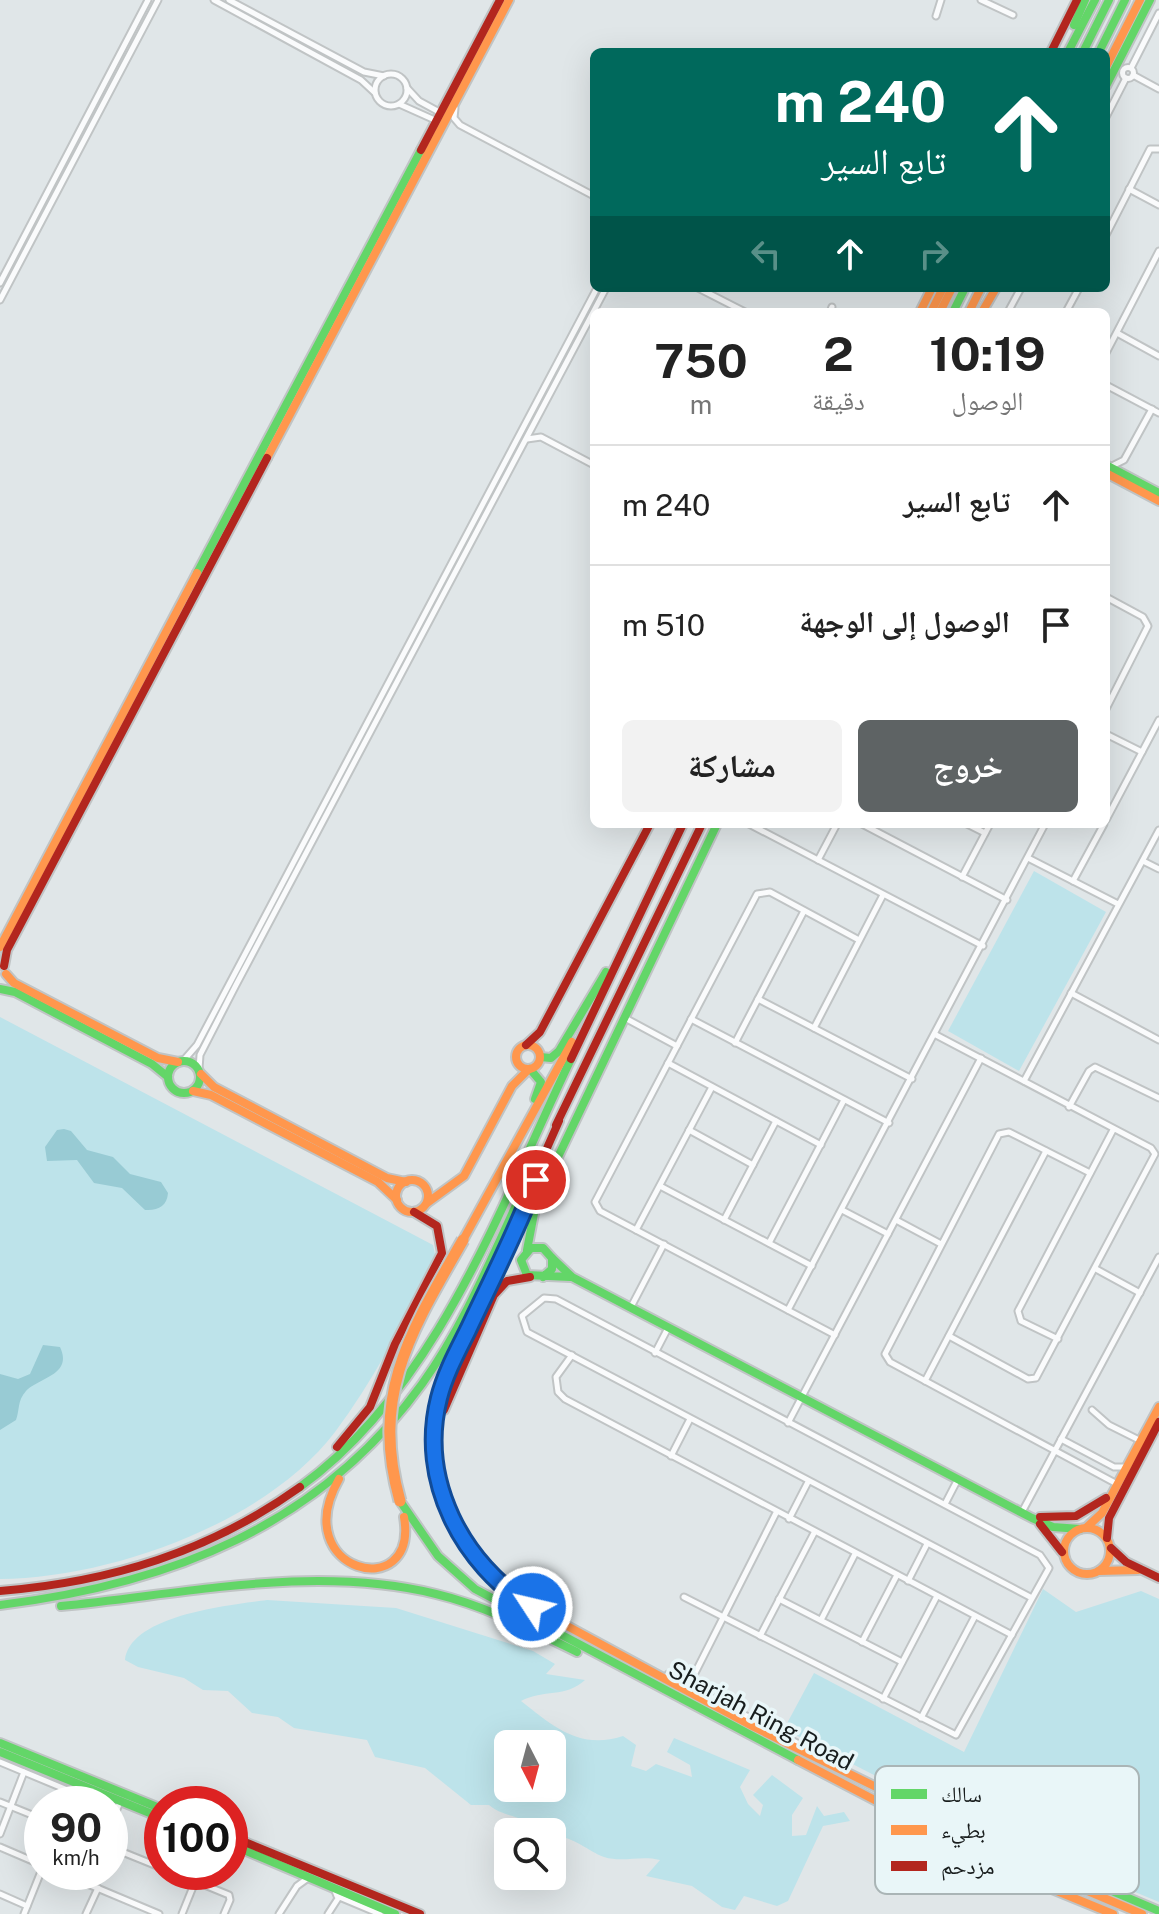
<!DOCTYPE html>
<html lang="ar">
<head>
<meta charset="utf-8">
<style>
  body { margin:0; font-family:"Public Sans","Noto Naskh Arabic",sans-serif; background:#f2f2f2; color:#222; direction:rtl; height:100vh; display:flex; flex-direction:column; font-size:30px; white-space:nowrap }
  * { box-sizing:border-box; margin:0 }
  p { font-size:26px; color:#767676 }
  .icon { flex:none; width:44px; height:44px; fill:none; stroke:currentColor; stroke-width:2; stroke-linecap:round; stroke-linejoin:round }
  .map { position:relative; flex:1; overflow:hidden; direction:ltr }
  .details { position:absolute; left:590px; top:308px; width:520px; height:520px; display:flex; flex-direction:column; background:#fff; border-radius:12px; box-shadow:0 8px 32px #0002; direction:rtl }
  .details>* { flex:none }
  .top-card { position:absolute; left:590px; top:48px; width:520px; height:244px; border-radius:12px; box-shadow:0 8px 32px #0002; direction:rtl; background:#00695c; color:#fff; overflow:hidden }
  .needle { width:52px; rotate:174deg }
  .controls { position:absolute; left:494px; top:1730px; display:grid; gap:16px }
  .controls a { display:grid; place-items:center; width:72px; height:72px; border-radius:12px; background:#fff; box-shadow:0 8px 32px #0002; font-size:40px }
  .speed { position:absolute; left:24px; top:1786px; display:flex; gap:16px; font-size:40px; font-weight:700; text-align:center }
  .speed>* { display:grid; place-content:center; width:104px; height:104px; border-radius:50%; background:#fff; box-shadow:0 8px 32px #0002; line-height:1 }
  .speed small { font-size:20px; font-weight:400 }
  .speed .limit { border:12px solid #d22; background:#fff; color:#111 }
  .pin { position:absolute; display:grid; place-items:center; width:68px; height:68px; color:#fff; margin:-34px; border:4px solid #fff; border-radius:50%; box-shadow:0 2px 8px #0007 }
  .me { position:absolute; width:88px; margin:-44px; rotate:305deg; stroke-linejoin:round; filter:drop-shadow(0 0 6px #0008) }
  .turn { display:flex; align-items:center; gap:28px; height:168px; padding:0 32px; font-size:36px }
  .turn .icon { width:104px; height:104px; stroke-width:2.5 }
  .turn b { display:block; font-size:56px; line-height:68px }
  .lanes { display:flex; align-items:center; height:76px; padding:0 32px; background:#0003; justify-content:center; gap:40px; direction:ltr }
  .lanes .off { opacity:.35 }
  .eta { display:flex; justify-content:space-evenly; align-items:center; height:136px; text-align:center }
  .eta b { font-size:48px; font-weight:700; line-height:56px }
  .action { display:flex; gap:16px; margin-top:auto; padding:16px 32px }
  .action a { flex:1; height:92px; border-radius:12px; background:#5e6364; color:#fff; font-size:32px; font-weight:700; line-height:92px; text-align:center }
  .action a+a { background:#f2f2f2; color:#222 }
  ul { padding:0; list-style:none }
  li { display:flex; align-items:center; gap:24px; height:120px; padding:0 32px; border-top:2px solid #e0e0e0 }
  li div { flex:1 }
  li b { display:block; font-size:30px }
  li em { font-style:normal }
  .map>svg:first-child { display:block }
</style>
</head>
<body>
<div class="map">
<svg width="1159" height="1914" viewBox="0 0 1159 1914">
  <rect width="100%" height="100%" fill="#e0e6e8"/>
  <g fill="#bde3ea" fill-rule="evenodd">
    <path d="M1034 871 1106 912 1019 1071 948 1031Z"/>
    <path d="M0 1017 433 1245 436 1259C405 1318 375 1379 335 1432 266 1523 111 1578 0 1579Z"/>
    <path d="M1043 1589 1076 1612 1141 1591 1159 1599V1902L960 1819 784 1729 814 1673 964 1752Z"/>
    <path d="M267 1600 396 1608 533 1651 555 1664 546 1674 585 1680C566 1698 543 1689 521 1701 554 1727 580 1750 623 1736L636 1745 631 1766 646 1771 656 1764 692 1777 690 1765 667 1752 674 1738 750 1770 740 1787 748 1804 760 1816 763 1805 753 1795 772 1775 803 1798 792 1815V1836L806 1835 817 1806 824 1816 844 1812 850 1821 823 1826 788 1901 777 1906 744 1896 735 1910 722 1907 692 1886 646 1876 660 1860C640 1855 623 1863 604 1857 586 1850 571 1834 552 1837V1832H541C525 1814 506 1819 489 1805H471L425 1768 375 1757 367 1740 294 1728 278 1717 252 1713 228 1691 203 1690 184 1678 138 1667 125 1660C130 1615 229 1605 267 1600ZM508 1744H552V1788H508Z"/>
  </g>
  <g fill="#98cbd4">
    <path d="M64 1129 71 1131 87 1150 113 1157 130 1174 161 1182 168 1193C167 1206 158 1211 145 1210L122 1188 94 1183 77 1160 47 1161 45 1147 57 1130Z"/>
    <path d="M43 1345 60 1347C73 1375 40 1377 26 1391 17 1401 20 1409 16 1420L0 1430V1374L18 1379 30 1374Z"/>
  </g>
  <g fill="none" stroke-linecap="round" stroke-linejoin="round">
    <g stroke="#c0c4c5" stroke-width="9">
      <g id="street">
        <path d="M214 0 361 80 375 93"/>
        <path d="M229 0 364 72 384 76"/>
        <path d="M981 0 1013 15"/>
        <path d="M936 16 941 0"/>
        <circle cx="1128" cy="73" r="5.5"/>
        <path d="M1131 68 1159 13"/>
        <circle cx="391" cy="90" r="16"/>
        <path d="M1133 75 1159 89"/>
        <path d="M407 88 419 101 441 113"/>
        <path d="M399 104 437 121"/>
        <path d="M455 108 454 118 460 125 594 196"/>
        <path d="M1106 117 1126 78"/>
        <path d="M1129 189 1159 205"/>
        <path d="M1106 235 1150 149H1159"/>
        <path d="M0 283 148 0"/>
        <path d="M698 288 745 312"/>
        <path d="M0 300 158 0"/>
        <path d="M830 312 832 307"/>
        <path d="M1008 312 1021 288"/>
        <path d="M1066 312 1079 288"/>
        <path d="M1117 333 1159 356"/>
        <path d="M1106 353 1159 251"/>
        <path d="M1106 385 1159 413"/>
        <path d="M527 439 541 437 594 465"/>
        <path d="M1110 467 1124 460 1152 409"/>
        <path d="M1106 597 1143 617 1148 626 1106 709"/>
        <path d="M1106 734 1142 752"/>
        <path d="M1106 820 1159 720"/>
        <path d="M749 824 983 946"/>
        <path d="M862 824 1007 900"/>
        <path d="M967 824 985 833"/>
        <path d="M1028 858 1118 904"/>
        <path d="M818 860 837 824"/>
        <path d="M1143 861 1159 869"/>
        <path d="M962 877 990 824"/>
        <path d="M1073 881 1104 824"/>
        <path d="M1071 993 1159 1040"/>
        <path d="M758 999 912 1079"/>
        <path d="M625 1018 677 1046"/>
        <path d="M691 1019 889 1123"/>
        <path d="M814 1028 883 895"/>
        <path d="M936 1035 1151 1148 1155 1154 1036 1378 1028 1379 949 1336"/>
        <path d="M735 1043 804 911"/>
        <path d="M183 1061 197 1045 597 288"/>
        <path d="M668 1063 821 1145"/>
        <path d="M199 1069 200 1055 236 985 606 288"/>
        <path d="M1024 1081 1159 830"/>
        <path d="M1069 1107 1089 1071 1095 1067 1159 1098"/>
        <path d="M689 1130 753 1165"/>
        <path d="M1090 1173 1009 1132 999 1134 885 1354 890 1362 1117 1484"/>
        <path d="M660 1186 812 1266"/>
        <path d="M842 1210 888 1234"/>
        <path d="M724 1220 776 1121"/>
        <path d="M896 1220 941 1244"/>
        <path d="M636 1230 712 1087"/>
        <path d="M769 1243 844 1100"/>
        <path d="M1096 1269 1140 1293"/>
        <path d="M631 1307 664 1244"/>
        <path d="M788 1310 1045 824"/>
        <path d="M835 1335 600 1211 595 1202 757 894 770 892 859 940"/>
        <path d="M1058 1339 1021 1321 1018 1311 1113 1130"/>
        <path d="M655 1353 668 1328"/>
        <path d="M572 1355 556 1377 558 1392 565 1399 1012 1635"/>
        <path d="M925 1381 1046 1151"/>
        <path d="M1092 1410 1109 1425 1141 1441"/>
        <path d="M788 1423 981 1058"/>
        <path d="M1061 1439 1114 1467H1126"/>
        <path d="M671 1456 690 1419"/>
        <path d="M945 1504 958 1479"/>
        <path d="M1022 1512 1159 1257"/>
        <path d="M789 1519 808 1482"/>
        <path d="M908 1581 927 1544"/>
        <path d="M684 1597 956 1735 1049 1568 1040 1555 556 1299 544 1298 522 1316 527 1332 1032 1598"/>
        <path d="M779 1599 902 1662"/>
        <path d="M821 1620 855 1554"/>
        <path d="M760 1636 814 1533"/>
        <path d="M862 1642 897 1575"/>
        <path d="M668 1674 797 1743"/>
        <path d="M682 1681 695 1673 776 1513"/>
        <path d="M883 1699 937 1596"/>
        <path d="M921 1718 975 1616"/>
        <path d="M0 1762 101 1804"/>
        <path d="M0 1802 42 1819"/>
        <path d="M110 1826 120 1802"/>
        <path d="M0 1834 24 1772"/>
        <path d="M0 1847 42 1865"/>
        <path d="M110 1847 162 1868"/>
        <path d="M59 1872 159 1914"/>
        <path d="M173 1872 229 1895 230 1900 224 1914"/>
        <path d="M87 1884 91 1872"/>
        <path d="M334 1888 337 1896 380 1914"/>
        <path d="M0 1894 27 1906"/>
        <path d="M24 1914 42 1869"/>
        <path d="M86 1914 98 1888"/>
        <path d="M182 1914 199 1872"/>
        <path d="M279 1914 297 1886 308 1878"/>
        <path d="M328 1914 339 1897"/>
      </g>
    </g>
    <g stroke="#c0c4c5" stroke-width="12">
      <g id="fast">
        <path d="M1074 25 1085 0"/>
        <path d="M1068 52 1095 0"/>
        <path d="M1083 52 1109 0"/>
        <path d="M1099 52 1125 0"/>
        <path d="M1106 86 1150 0"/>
        <path d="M953 312 965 288"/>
        <path d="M1106 465 1159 493"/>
        <path d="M197 573 421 150"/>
        <path d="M0 989 15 992 152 1064 168 1077"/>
        <path d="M540 1057 551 1058 559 1051 606 972"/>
        <circle cx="184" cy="1077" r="16"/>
        <path d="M530 1069 541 1082 535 1099"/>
        <path d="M527 1250 536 1203 717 824"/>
        <path d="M552 1258 572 1277 1032 1518 1053 1527 1080 1529"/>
        <path d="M543 1277 552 1269V1258L543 1248H531L521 1260 527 1275 570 1277"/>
        <path d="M300 1487C437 1388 500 1207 571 1059"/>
        <path d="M400 1501 438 1556 475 1589 798 1760"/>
        <path d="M0 1605C169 1584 319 1527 422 1384 469 1319 498 1241 533 1169"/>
        <path d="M61 1606C185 1594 313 1564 436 1594 486 1606 532 1630 577 1652"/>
        <path d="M0 1743 162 1809"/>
        <path d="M0 1752 162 1818"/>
        <path d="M931 1814 1159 1911"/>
        <path d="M230 1844 395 1914"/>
      </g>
    </g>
    <g stroke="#c0c4c5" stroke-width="12">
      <g id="slow">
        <path d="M1106 67 1140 0"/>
        <path d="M920 312 932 288"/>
        <path d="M931 312 943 288"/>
        <path d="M940 312 952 288"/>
        <path d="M969 312 981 288"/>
        <path d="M982 312 996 288"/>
        <path d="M267 458 509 0"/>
        <path d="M1106 473 1159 501"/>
        <path d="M0 947 197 573"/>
        <path d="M6 974 14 983 158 1058 178 1062"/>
        <circle cx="528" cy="1057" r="12"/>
        <path d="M201 1074 214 1087 387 1178 406 1182"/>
        <path d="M193 1091 211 1095 378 1182 397 1200"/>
        <circle cx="412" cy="1196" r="16"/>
        <path d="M427 1203 464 1176 512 1086 528 1070"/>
        <path d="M463 1240 572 1042"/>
        <path d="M438 1406C425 1491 464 1558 532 1607L754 1727 931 1814"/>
        <path d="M339 1479C286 1572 419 1605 404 1517"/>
        <path d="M1087 1527 1102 1513 1159 1407"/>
        <circle cx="1087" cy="1551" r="23"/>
        <path d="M1099 1571 1138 1570"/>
        <path d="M798 1760 888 1807 1142 1914"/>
        <path d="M938 1835 971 1856 1113 1914"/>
      </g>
    </g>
    <g stroke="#c0c4c5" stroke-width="12">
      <g id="jam">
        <path d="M1051 52 1077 0"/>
        <path d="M421 150 500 0"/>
        <path d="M4 966 7 950 267 458"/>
        <path d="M526 1045 540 1032 650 824"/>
        <path d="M571 1059 683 824"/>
        <path d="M556 1125 702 824"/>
        <path d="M438 1406 455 1355 559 1121"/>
        <path d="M444 1410 494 1295 507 1281 530 1277"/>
        <path d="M337 1447 370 1407 395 1344 442 1253 437 1226 414 1212"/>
        <path d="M1040 1517 1076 1516 1106 1498"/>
        <path d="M1040 1524 1062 1552"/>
        <path d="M1107 1538 1109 1518 1159 1422"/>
        <path d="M1111 1548 1126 1562 1159 1578"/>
        <path d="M0 1591C111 1582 209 1552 300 1487"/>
        <path d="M230 1836 420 1914"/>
      </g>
    </g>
    <use href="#street" stroke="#fafbfc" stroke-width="5"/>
    <use href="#fast" stroke="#63d668" stroke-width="8"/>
    <use href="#slow" stroke="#ff974d" stroke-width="8"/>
    <use href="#jam" stroke="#b3261e" stroke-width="8"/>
    <g stroke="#c0c4c5" stroke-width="15" stroke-linecap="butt">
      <path id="slow-bridge" d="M400 1501C370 1394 411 1331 463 1240"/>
    </g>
    <use href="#slow-bridge" stroke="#ff974d" stroke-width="11"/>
  </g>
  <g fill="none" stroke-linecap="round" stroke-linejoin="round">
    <g stroke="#114b97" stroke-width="20">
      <path id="route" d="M532 1607C462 1564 418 1480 439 1398 445 1374 457 1352 468 1330 491 1281 517 1231 536 1180"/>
    </g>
    <use href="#route" stroke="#1a73e8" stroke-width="14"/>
  </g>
  <g text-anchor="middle" stroke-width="7" stroke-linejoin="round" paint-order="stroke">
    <g font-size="24" fill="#181d1d" stroke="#e9f6f8">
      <text transform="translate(761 1716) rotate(28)" y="8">Sharjah Ring Road</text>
    </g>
  </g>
  <rect x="875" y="1766" width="264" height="128" rx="12" fill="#e9f6f8" stroke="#aab5b6" stroke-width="2"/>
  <rect x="891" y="1789" width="36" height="10" fill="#63d668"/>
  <rect x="891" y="1825" width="36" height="10" fill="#ff974d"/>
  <rect x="891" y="1861" width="36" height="10" fill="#b3261e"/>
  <g font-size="22" fill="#181d1d">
    <text x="941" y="1802">سالك</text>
    <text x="941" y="1838">بطيء</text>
    <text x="941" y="1874">مزدحم</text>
  </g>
</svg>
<div class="controls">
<a><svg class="needle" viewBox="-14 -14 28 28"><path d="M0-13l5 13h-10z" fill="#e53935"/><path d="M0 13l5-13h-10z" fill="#767676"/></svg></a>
<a><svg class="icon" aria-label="search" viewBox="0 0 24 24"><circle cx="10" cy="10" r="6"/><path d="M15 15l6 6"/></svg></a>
</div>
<div class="speed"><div>90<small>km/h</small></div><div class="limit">100</div></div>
<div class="pin" style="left:536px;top:1180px;background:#d93025"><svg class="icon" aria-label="arrive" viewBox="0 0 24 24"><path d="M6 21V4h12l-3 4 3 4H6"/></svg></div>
<svg class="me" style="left:532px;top:1607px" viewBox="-20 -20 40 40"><circle r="17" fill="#1a73e8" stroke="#fff" stroke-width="3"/><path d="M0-11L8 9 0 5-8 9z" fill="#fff"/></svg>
<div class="top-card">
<div class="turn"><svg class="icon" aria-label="ahead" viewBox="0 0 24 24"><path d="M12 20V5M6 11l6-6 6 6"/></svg><div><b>240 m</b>تابع السير</div></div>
<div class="lanes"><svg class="icon off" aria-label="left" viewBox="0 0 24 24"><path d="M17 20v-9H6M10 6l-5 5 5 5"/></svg><svg class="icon" aria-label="ahead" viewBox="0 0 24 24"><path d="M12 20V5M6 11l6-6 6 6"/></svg><svg class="icon off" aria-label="right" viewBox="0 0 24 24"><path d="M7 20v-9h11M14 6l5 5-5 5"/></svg></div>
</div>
<section class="details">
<div class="eta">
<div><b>10:19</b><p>الوصول</p></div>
<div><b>2</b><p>دقيقة</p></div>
<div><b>750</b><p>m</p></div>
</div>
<ul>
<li><svg class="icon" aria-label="ahead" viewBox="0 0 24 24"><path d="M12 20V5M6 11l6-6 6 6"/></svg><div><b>تابع السير</b></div><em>240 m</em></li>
<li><svg class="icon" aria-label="arrive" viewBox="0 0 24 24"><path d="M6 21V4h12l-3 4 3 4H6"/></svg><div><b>الوصول إلى الوجهة</b></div><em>510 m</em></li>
</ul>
<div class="action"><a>خروج</a><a>مشاركة</a></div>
</section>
</div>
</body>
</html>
